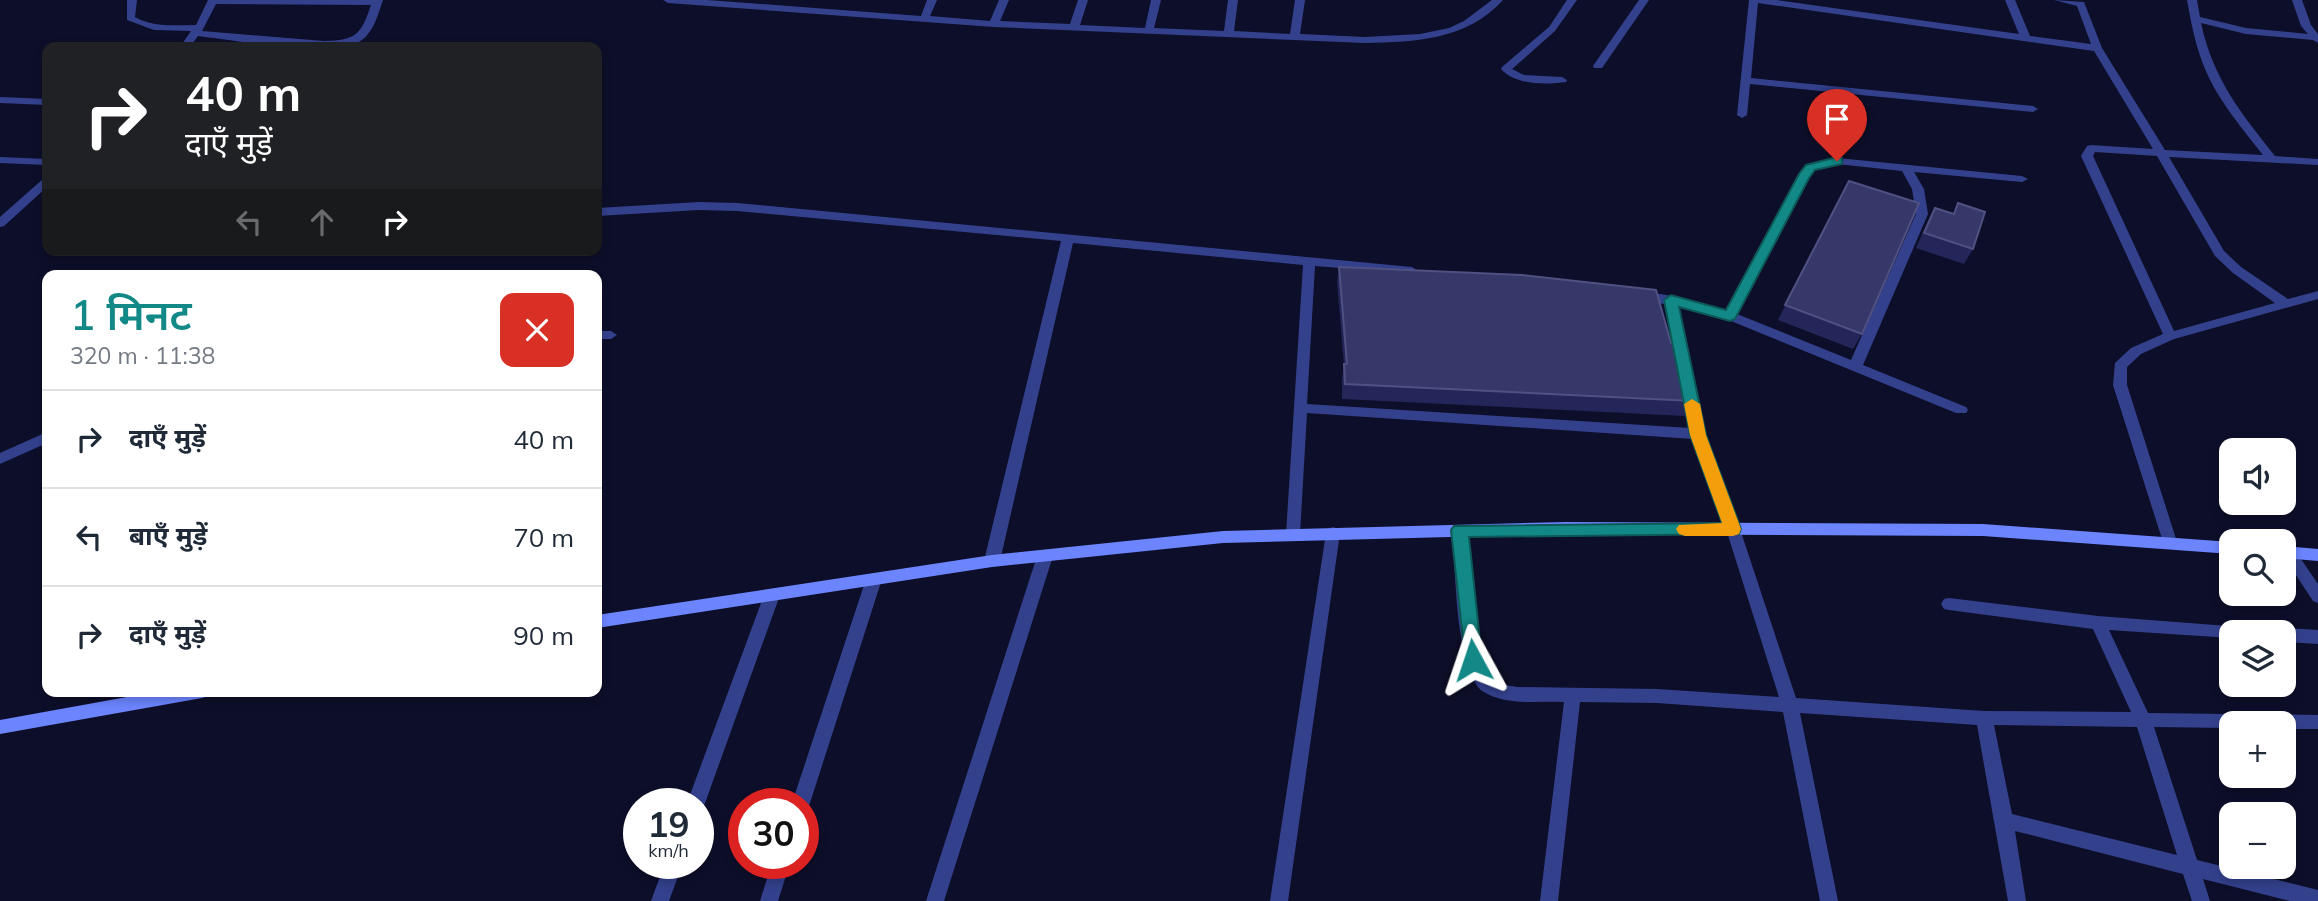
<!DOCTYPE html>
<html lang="hi">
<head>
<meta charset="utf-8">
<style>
  body { margin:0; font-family:Mulish,"Noto Sans Devanagari",sans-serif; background:#f2f2f3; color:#1f2937; height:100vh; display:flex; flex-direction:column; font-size:26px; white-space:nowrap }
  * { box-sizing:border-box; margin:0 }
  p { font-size:23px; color:#747a83 }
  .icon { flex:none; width:38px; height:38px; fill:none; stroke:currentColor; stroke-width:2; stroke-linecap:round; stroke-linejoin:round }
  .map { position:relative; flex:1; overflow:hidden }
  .panel { position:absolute; left:42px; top:270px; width:560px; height:427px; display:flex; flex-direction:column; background:#fff; border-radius:14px; box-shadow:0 4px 10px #0003 }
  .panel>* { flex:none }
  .hud { position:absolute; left:42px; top:42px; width:560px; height:214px; border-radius:14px; box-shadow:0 4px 10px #0003; background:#202124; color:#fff; overflow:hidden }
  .controls { position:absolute; left:2219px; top:438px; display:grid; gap:14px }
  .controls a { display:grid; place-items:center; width:77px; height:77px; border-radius:14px; background:#fff; box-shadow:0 4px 10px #0003; font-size:35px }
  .speed { position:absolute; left:623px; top:788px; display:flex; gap:14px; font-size:35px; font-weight:700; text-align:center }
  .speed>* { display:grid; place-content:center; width:91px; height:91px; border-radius:50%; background:#fff; box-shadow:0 4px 10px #0003; line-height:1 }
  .speed small { font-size:18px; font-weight:400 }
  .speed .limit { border:10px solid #d22; background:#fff; color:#111 }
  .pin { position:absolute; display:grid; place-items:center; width:60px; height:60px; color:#fff; margin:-72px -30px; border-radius:50% 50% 50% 0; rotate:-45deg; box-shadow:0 0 7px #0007 }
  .pin .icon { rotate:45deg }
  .me { position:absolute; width:77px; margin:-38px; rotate:355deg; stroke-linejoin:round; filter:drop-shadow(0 0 5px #0008) }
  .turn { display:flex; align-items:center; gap:24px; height:147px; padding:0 28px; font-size:32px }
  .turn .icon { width:91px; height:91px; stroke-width:2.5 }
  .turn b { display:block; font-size:49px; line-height:60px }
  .lanes { display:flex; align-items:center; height:66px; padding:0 28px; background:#0003; justify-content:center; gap:35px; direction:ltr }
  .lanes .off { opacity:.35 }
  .round { display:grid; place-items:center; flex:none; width:74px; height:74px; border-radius:14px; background:#f2f2f3 }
  .headline { display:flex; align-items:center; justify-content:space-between; height:119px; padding:0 28px }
  h1 { font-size:42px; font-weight:600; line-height:52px; color:#128986 }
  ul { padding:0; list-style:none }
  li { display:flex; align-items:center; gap:21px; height:98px; padding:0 28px; border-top:2px solid #e0e1e3 }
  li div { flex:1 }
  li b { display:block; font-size:26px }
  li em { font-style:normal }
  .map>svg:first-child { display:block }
</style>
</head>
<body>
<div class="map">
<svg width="2318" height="901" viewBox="0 0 2318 901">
  <rect width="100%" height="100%" fill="#0d0e29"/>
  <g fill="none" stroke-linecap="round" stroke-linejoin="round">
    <g fill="#33418d" fill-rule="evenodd">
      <path d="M597 331H611L617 335 611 339H597Z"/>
      <path d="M47 432V443L0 464V453Z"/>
    </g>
    <g fill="#33418d" fill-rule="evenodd">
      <path d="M127 0H137L135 17C154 28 175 25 196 25L208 0H383C378 14 374 33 359 42 332 57 231 40 198 36L190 47H180L191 31 154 30 127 20ZM216 4 371 5C361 35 356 40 324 41L202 31Z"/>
      <path d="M663 0H707L921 16 927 0H937L930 16 990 21 999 0H1009L1000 21 1070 24 1078 0H1088L1080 25 1145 28 1151 0H1161L1154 28 1224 31 1228 0H1238L1234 31 1290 34 1295 0H1305L1300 34 1365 37 1420 34 1449 28 1464 21 1492 0H1503C1467 40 1415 42 1365 43L994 27 668 3Z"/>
      <path d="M1567 0H1577L1555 31 1512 69 1524 75 1562 77 1567 80 1566 82C1546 85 1515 85 1501 69L1502 67 1549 27Z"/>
      <path d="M1639 0H1649L1602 68H1594L1593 66Z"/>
      <path d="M1749 0H1777L2019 34 2005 0H2015L2030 36 2091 44 2077 6 2054 0 2084 2 2102 48 2165 150 2263 155C2241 127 2216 98 2203 64 2195 43 2191 22 2187 0H2197L2200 17 2246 28 2308 34 2301 26 2292 0H2302L2311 25 2318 34V43L2313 40 2246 34 2201 23C2213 79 2241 113 2275 156L2318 159V165L2169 157 2224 251 2241 267 2288 299 2318 291V299L2174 339 2141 354 2127 367V385L2177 542 2175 546H2165L2163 542 2113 385 2115 363 2131 348 2163 334 2081 156 2087 146 2091 145 2153 149 2094 51 1758 3 1751 78 2033 106 2038 109 2033 112 1750 84 1747 115 1742 118 1737 115ZM2095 152 2157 156 2215 256 2233 273 2275 303 2174 331 2093 156Z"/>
      <path d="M0 97 47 99V105L0 103Z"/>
      <path d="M0 157 47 159V165L0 163Z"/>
      <path d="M1837 158 2022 176 2028 179 2022 182 1914 172 1924 189 1928 214 1863 365 1966 407 1968 410 1966 413H1956L1726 319 1679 306 1705 434 1740 529 1796 698 1984 711 2131 712 2093 629 1949 610 1944 609 1941 604 1944 599 1949 598 2098 616 2241 627 2243 632H2231V638L2109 630 2148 713 2318 715V729H2284V723H2231V728L2154 727 2197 860 2318 890V901H2290L2203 879 2210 901H2192L2183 874 2015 831 2026 901H2008L1977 725 1800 713 1838 901H1820L1783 712 1657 703 1580 702 1558 901H1540L1564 702C1538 701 1507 706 1484 692 1455 675 1455 563 1453 530L1455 526H1465L1467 530C1470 561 1472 652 1488 675 1494 685 1507 685 1517 687L1657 689 1779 697 1726 529 1693 439 1307 413 1300 534 1298 538H1288L1286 534 1303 265 1073 243 1000 561 997 565 992 567 987 565 984 561 1061 241 737 211 699 210 597 216V208L699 202 737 203 1412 267 1418 271 1416 274 1315 266 1307 404 1690 428 1665 304 1641 301 1635 297C1648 285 1708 306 1727 311L1806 166ZM1837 164 1902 171 1912 189 1916 214 1851 360 1737 314 1814 170ZM1994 725 2137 727 2177 855 2012 814Z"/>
      <path d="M47 178V187L4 226 0 227V217L43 179Z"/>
      <path d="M1333 527 1338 529 1340 533 1288 901H1270L1326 533 1328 529Z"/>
      <path d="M2289 547 2294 549 2318 584V603L2313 601 2284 557V549Z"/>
      <path d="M1045 550 1050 552 1053 556 944 901H926L1037 556 1040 552Z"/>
      <path d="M874 573 879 575 882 579 810 803 807 809 803 810V803H792L866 579 869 575Z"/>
      <path d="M772 589 777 591 780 595 705 803 702 809 698 810V803H687L764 595 767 591Z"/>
      <path d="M2284 628 2318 630V644L2284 642V632H2278Z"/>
      <path d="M665 863H683L669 901H651Z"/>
      <path d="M772 863H790L778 901H760Z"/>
    </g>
    <g fill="#6c85ff" fill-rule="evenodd">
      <path d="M1566 522 1983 524 2231 542V554L1983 536 1566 534 1223 543 992 567 597 628V615L992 555 1223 531Z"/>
      <path d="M2284 546 2318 549V561L2284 558Z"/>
      <path d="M160 691H210L208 696 202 698 0 734V720Z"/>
    </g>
  </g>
  <g fill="#242559">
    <path d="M1849 181 1862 334 1853 349 1778 320Z"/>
    <path d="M1958 203 1973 249 1964 264 1916 248 1927 223 1935 208 1953 214Z"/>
    <path d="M1339 267 1671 343 1692 401 1685 416 1342 399V379L1344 365 1337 282Z"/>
  </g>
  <g fill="#37386a" stroke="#505182" stroke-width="2">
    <path d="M1849 181 1919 203 1862 334 1785 305Z"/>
    <path d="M1958 203 1985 212 1973 249 1924 233 1935 208 1954 214Z"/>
    <path d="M1339 267 1522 275 1656 290 1671 343H1676L1692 401 1345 384 1344 364H1347Z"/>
  </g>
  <path fill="#128986" stroke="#0c5957" stroke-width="2" d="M1837 157 1842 158V164L1815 170 1809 178 1735 319 1730 321 1679 307 1706 435 1741 529 1739 534 1469 537 1482 660 1479 666 1473 668 1466 666 1451 530 1454 526 1722 523 1690 435 1664 300 1671 295 1726 310 1799 174 1806 165Z"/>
  <path fill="#f59e0b" d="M1692 399 1700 404 1706 435 1741 529 1739 534 1733 536H1685L1679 534 1676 529 1679 525 1722 523 1690 435 1684 404Z"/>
</svg>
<div class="controls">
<a><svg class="icon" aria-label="sound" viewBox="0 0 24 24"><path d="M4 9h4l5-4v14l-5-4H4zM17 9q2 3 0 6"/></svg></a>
<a><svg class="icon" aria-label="search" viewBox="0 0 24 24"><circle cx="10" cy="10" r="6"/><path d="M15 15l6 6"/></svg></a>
<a><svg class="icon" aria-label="layers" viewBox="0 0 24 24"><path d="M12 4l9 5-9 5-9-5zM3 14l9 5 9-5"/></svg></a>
<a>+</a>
<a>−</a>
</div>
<div class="speed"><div>19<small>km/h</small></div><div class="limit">30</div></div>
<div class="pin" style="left:1837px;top:161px;background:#d93025"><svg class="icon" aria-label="arrive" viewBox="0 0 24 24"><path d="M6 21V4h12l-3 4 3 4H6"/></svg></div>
<svg class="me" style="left:1473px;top:660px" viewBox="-20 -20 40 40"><path d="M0-17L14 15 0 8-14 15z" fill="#128986" stroke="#fff" stroke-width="4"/></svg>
<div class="hud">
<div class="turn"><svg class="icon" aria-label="right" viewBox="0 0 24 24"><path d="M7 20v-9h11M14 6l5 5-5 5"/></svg><div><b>40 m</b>दाएँ मुड़ें</div></div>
<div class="lanes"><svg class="icon off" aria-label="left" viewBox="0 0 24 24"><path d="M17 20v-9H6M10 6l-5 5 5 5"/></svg><svg class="icon off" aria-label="ahead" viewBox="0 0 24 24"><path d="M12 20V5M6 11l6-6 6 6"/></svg><svg class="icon" aria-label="right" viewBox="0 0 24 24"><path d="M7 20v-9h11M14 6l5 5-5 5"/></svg></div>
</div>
<section class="panel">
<div class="headline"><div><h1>1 मिनट</h1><p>320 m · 11:38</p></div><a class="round" style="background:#d93025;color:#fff"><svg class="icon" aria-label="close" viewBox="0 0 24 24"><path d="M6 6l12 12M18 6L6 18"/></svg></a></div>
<ul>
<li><svg class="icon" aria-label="right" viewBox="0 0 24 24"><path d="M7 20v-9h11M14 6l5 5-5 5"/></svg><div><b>दाएँ मुड़ें</b></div><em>40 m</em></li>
<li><svg class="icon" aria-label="left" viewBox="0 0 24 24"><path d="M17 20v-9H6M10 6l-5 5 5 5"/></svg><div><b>बाएँ मुड़ें</b></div><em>70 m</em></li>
<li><svg class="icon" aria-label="right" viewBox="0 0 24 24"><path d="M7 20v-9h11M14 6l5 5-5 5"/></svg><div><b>दाएँ मुड़ें</b></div><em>90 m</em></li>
</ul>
</section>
</div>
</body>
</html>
